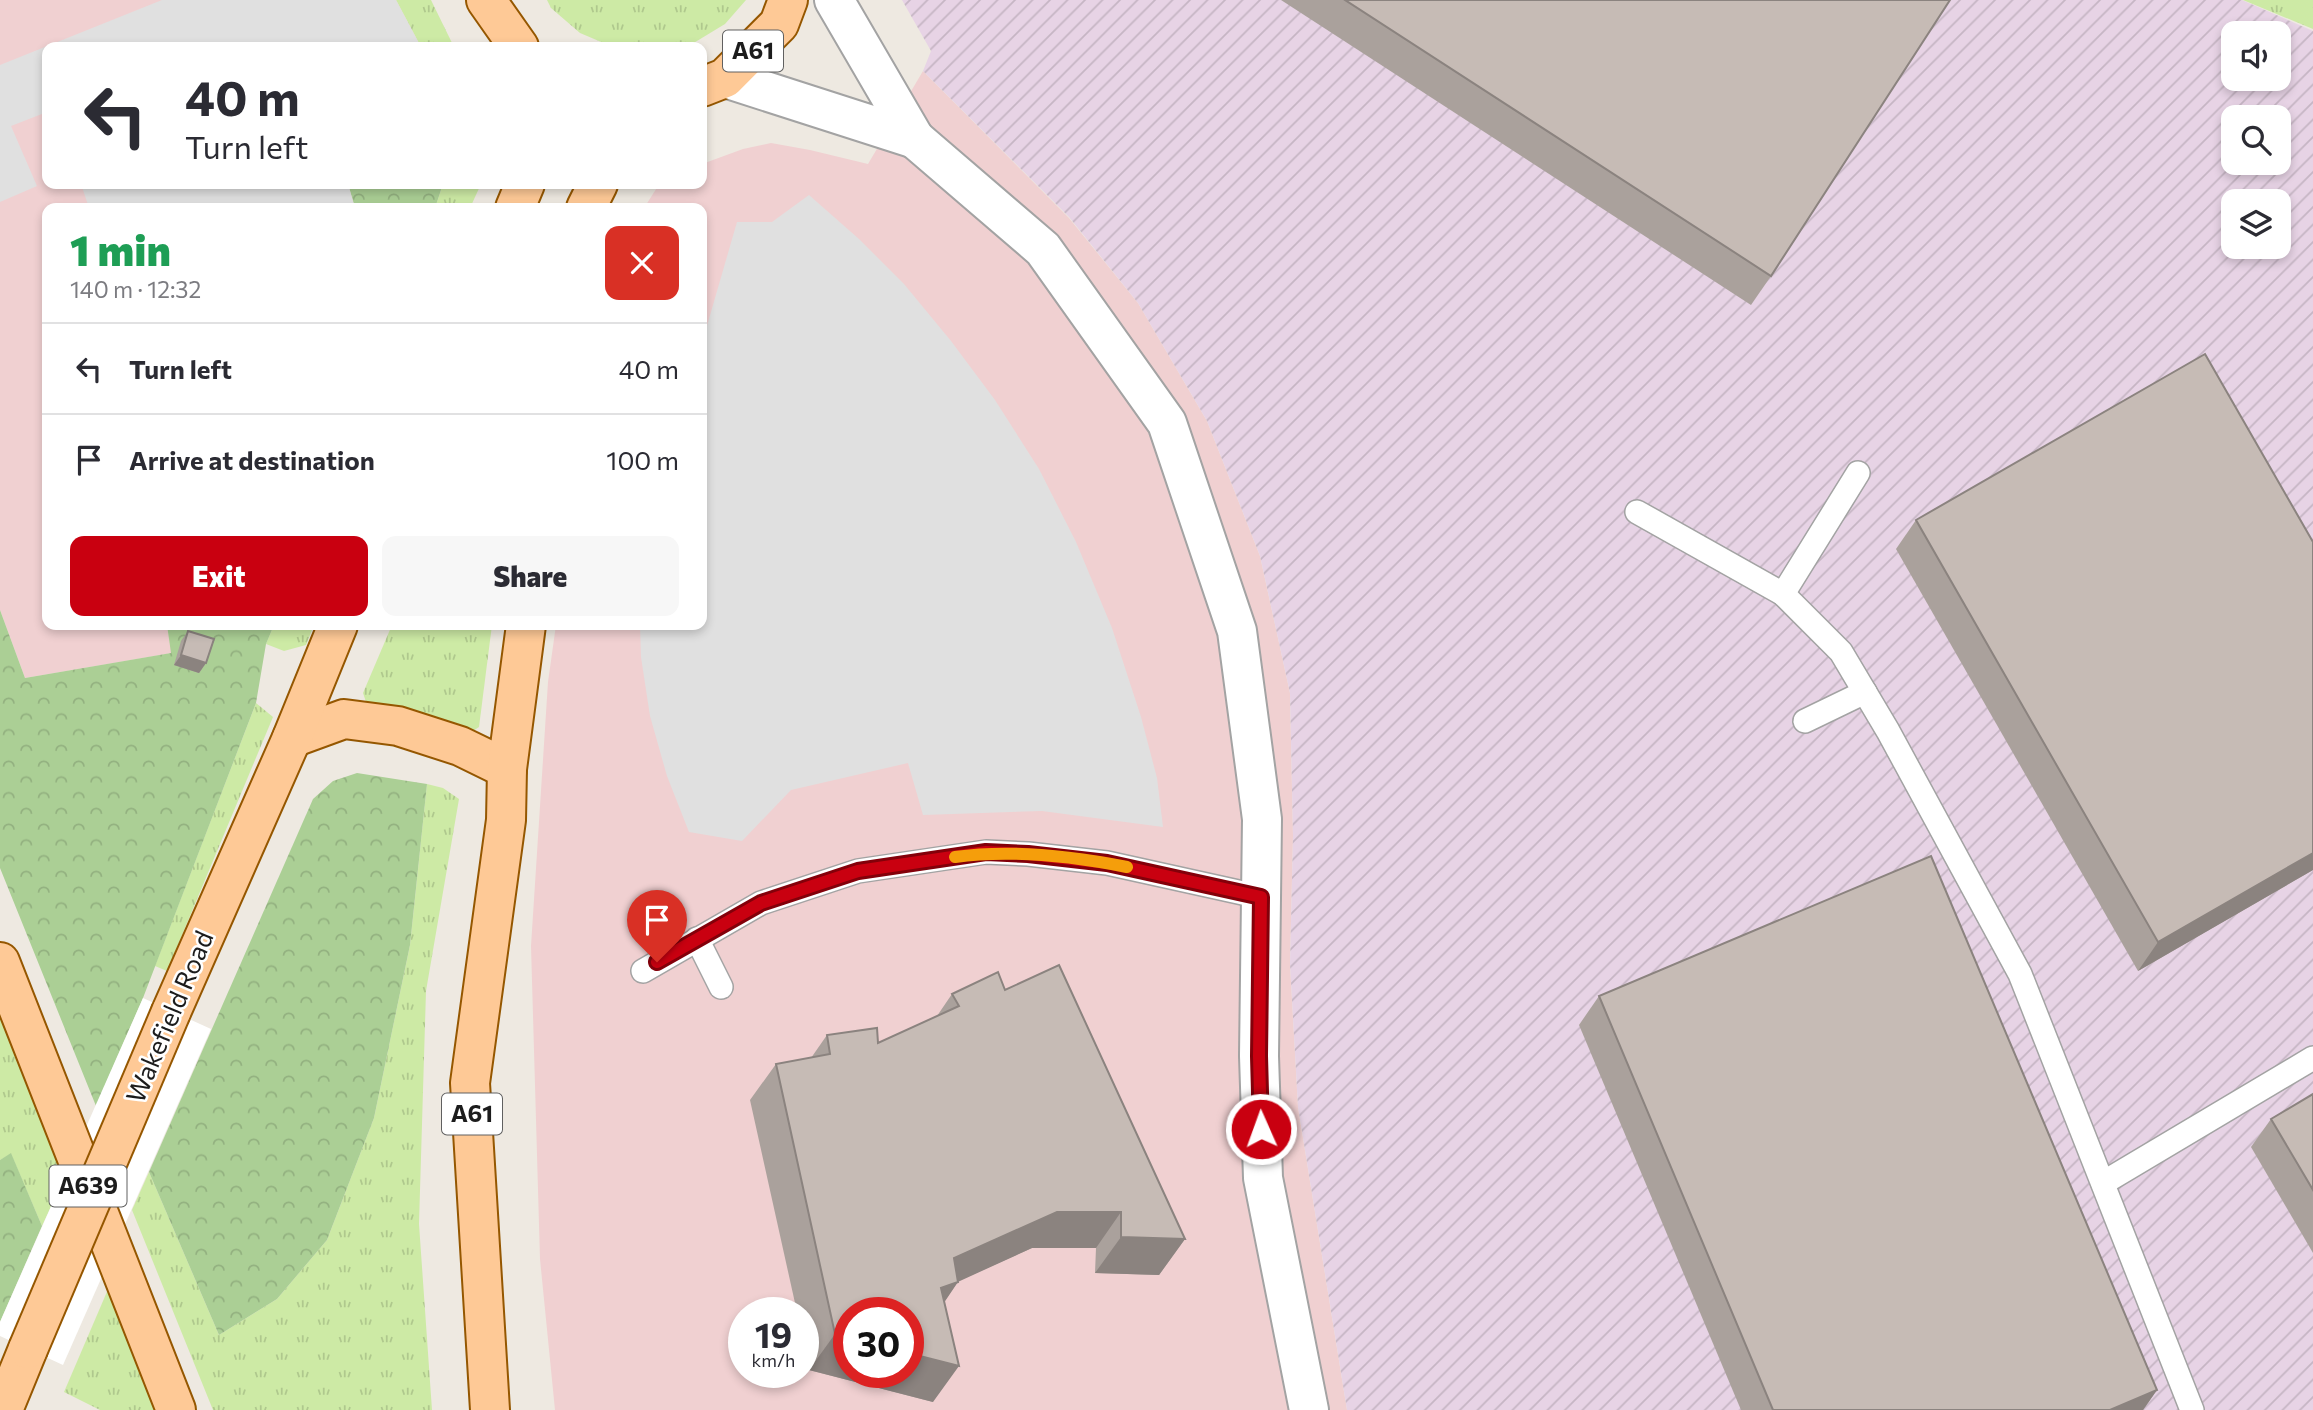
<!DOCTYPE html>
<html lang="en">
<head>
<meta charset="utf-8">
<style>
  body { margin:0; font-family:Commissioner,sans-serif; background:#f7f7f7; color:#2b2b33; height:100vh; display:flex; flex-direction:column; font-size:26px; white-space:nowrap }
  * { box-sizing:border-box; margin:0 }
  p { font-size:23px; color:#7c7c81 }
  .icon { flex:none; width:38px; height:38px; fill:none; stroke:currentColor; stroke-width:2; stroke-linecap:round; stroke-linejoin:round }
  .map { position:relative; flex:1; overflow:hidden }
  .details { position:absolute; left:42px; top:203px; width:665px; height:427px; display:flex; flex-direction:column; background:#fff; border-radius:14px; box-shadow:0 4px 10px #0003 }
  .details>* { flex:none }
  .banner { position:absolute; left:42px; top:42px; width:665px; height:147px; border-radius:14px; box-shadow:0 4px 10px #0003; background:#fff; color:#2b2b33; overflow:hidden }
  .buttons { position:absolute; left:2221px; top:21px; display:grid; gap:14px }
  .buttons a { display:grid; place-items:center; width:70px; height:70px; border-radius:14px; background:#fff; box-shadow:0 4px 10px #0003; font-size:35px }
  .speed { position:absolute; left:728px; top:1297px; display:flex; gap:14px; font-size:35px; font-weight:700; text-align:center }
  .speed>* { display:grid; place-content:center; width:91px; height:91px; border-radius:50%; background:#fff; box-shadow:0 4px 10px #0003; line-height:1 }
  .speed small { font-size:18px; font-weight:400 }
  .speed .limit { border:10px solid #d22; background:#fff; color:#111 }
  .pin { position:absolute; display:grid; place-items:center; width:60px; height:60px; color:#fff; margin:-72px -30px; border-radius:50% 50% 50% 0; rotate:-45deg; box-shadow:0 0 7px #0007 }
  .pin .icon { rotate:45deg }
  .me { position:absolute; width:77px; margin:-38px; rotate:358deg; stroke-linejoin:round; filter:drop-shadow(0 0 5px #0008) }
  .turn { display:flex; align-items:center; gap:24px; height:147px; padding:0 28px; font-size:32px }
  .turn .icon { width:91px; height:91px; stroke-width:2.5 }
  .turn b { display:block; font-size:49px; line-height:60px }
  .round { display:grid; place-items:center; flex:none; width:74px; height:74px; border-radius:14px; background:#f7f7f7 }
  .overview { display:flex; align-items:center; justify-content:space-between; height:119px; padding:0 28px }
  h1 { font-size:42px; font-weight:800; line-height:52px; color:#1e9e55 }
  .cta { display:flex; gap:14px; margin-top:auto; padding:14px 28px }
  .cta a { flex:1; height:80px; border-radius:14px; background:#c90010; color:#fff; font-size:28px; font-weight:800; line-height:80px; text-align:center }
  .cta a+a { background:#f7f7f7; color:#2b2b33 }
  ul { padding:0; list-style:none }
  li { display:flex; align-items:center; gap:21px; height:91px; padding:0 28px; border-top:2px solid #e1e1e2 }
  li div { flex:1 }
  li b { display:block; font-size:26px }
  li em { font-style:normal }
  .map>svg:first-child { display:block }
</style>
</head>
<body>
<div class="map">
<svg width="2313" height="1410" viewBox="0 0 2313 1410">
  <defs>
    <pattern id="industrial-furrows" width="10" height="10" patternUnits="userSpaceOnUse" patternTransform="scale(1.75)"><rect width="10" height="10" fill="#e7d3e5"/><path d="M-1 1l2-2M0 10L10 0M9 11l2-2" fill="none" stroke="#c6b5c4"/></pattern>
    <pattern id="grass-tufts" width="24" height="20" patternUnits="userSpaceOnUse" patternTransform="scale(1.75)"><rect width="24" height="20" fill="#cdeaa5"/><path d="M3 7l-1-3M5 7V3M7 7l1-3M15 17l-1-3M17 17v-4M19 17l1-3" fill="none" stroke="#afc88d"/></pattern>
    <pattern id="forest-crowns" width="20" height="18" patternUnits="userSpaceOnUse" patternTransform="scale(1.75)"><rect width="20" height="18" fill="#abcf95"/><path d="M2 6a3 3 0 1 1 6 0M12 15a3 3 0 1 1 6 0" fill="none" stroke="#93b180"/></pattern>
  </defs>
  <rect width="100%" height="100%" fill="#eee9e1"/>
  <g fill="#f0d0d1" fill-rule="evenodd">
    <path d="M0 0H396L421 47H47V184H348L355 208H47V625H167L172 653 25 678 0 610Z"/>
    <path d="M923 71 1069 218 1138 303 1207 421 1260 556 1290 693 1293 836 1290 964 1298 1107 1347 1410H555L540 1259 531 946 548 682 556 625H702V208H644L658 186 663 184H702V164L743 149 771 143 810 150 868 164ZM744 1312H803V1372H744ZM849 1312H908V1372H849Z"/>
  </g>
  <path fill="url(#industrial-furrows)" fill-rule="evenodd" d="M902 0H2242L2313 31V1410H1347L1298 1107 1290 964 1293 836 1290 693 1260 556 1207 421 1138 303 1069 217 923 71 931 51ZM2233 33H2278V79H2233ZM2233 117H2278V163H2233ZM2233 201H2278V247H2233Z"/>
  <g fill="url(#grass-tufts)">
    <path d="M396 0H431L454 47H421Z"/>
    <path d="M547 0H746L725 24 692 44 675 47H613L580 33 551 8Z"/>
    <path d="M2243 0H2313V29Z"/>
    <path d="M443 184H481L470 208H435Z"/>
    <path d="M274 625H314L306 645 284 651 266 644Z"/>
    <path d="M392 625H492L479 727 470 733 368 708 363 693Z"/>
    <path d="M256 703 273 717 167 971 155 966Z"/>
    <path d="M427 784 443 788 459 799 426 991 419 1224 432 1410H213L132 1210 149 1172 219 1335 277 1299 327 1240 374 1118 410 945Z"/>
    <path d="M0 1011 66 1174 42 1226 11 1154 0 1160Z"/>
    <path d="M109 1287 156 1410H100L64 1392Z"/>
  </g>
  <g fill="url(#forest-crowns)">
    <path d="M348 184H443L435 208H355Z"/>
    <path d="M0 610 25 678 171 653 167 625H274L266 644 256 703 143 998 96 1106 0 868Z"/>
    <path d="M357 773 427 784 410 945 374 1118 327 1240 277 1299 219 1335 149 1172 313 799 333 781Z"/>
    <path d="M11 1153 42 1226 0 1322V1160Z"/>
  </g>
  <g fill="#e0e0e0">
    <path d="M162 0H396L421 47H47V112L11 126 37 186 0 202V65Z"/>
    <path d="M81 184H348L355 208H89Z"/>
    <path d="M809 195 859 239 904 284 951 341 995 400 1039 469 1076 542 1112 628 1141 717 1157 778 1163 827 1042 811 923 815 908 763 791 790 742 841 689 832 667 776 650 716 641 657 640 625H702V343L737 222H772Z"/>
  </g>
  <path fill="#fff" d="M143 998 211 1029 63 1365 0 1336V1322Z"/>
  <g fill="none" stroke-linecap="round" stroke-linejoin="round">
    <g stroke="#a3a3a3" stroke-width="26">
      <g id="lane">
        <path d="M1637 512 1783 594 1841 652 1888 731 2020 974 2192 1410"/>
        <path d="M1783 594 1858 473"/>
        <path d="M1805 721 1865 692"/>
        <path d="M697 939 721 987"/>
        <path d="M643 971 761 903 858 871 986 852 1028 854 1107 863 1261 897"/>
        <path d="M2103 1183 2313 1058"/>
      </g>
    </g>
    <g stroke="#a3a3a3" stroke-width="42">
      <g id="street">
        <path d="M725 78 915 139 834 0"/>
        <path d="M915 139 1043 249 1167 423 1237 631 1262 819 1259 1056 1263 1178 1309 1410"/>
      </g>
    </g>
    <g stroke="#955700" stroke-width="42">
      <g id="primary">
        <path d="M486 0 519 47"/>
        <path d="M702 87 725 78 779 24 788 0"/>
        <path d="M515 208 525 184"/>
        <path d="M586 208 598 184"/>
        <path d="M292 738 344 719 398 726 460 746 507 769"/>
        <path d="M0 962 176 1410"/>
        <path d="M171 1012 292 738 338 625"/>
        <path d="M3 1410 28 1349"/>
        <path d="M490 1410 470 1083 506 820 507 769 526 625"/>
      </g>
    </g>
    <use href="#lane" stroke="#fff" stroke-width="23"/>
    <use href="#street" stroke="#fff" stroke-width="38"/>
    <use href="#primary" stroke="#fec996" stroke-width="38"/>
    <g stroke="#955700" stroke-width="42" stroke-linecap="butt">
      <path id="primary-bridge" d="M28 1349 171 1012"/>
    </g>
    <use href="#primary-bridge" stroke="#fec996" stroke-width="38"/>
  </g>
  <g fill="#aaa19c">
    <path d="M1281 0H1950L1771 276 1751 305Z"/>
    <path d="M1916 520 2313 870 2138 971 1896 549Z"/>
    <path d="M188 631 206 663 199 673 174 665 181 641Z"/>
    <path d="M1005 990 1185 1239 1159 1275 1095 1273 1096 1248H1032L958 1281 944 1302 933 1402 809 1370 803 1343V1312H797L750 1100 776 1064 811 1058 827 1035 878 1043 937 1016 952 994Z"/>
    <path d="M1599 996 2157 1390 2143 1410H1741L1579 1025Z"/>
    <path d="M2313 1094V1253L2251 1147 2271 1119Z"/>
  </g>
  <g fill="#8b837f">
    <path d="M181 655 206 663 199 673 174 665Z"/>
    <path d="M2313 853V870L2138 971 2158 942Z"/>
    <path d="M1057 1212H1121L1096 1248H1032L949 1286 958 1282 933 1319 916 1325 954 1258Z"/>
    <path d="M1121 1237 1185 1239 1159 1275 1095 1273Z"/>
    <path d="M835 1334 849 1337V1372H908V1353L959 1366 933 1402 809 1370Z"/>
    <path d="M2157 1390 2143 1410H2110Z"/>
  </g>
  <g fill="#c6bbb5" stroke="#8b837f" stroke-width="2">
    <path d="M1345 0H1950L1771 276Z"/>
    <path d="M2205 354 2313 542V853L2158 942 1916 520Z"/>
    <path d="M188 631 214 639 206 663 181 655Z"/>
    <path d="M1931 856 2157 1390 2110 1410H1773L1599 996Z"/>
    <path d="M1059 965 1185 1239 1121 1237V1212H1057L954 1258 958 1282 941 1288 959 1366 908 1353V1312H849V1337L835 1334 776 1064 830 1054 827 1035 877 1028 878 1043 959 1006 952 994 998 972 1005 990Z"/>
    <path d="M2313 1094V1190L2271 1119Z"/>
  </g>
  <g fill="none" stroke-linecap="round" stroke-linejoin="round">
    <g stroke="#83000a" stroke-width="18">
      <path id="route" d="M657 962 761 903 858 871 986 852 1028 854 1107 863 1261 897 1259 1056 1261 1129"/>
    </g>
    <use href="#route" stroke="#c90010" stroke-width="12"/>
    <path stroke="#f59e0b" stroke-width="12" d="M955 857C1011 849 1071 856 1127 867"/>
  </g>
  <g text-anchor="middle" stroke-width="5" stroke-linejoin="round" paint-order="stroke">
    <g fill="#fff" stroke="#606060" stroke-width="2">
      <rect x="723" y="30.5" width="60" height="41" rx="5"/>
      <rect x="442" y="1093.5" width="60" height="41" rx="5"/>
      <rect x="49.5" y="1165.5" width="77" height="41" rx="5"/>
    </g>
    <g font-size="24" font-weight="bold" fill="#1c1c1c">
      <text x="753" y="59">A61</text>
      <text x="472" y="1122">A61</text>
      <text x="88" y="1194">A639</text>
    </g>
    <g font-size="26" fill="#1c1c1c" stroke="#fff">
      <text transform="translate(170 1017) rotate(-67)" y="9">Wakefield Road</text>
    </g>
  </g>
</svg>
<div class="buttons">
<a><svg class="icon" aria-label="sound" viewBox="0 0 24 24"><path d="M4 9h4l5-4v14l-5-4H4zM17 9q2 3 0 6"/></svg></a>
<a><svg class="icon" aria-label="search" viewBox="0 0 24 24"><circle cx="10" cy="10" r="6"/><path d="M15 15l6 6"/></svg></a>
<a><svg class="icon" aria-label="layers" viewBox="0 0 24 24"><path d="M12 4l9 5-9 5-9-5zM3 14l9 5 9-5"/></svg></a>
</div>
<div class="speed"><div>19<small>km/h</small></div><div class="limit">30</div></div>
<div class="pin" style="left:657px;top:962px;background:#d93025"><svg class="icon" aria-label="arrive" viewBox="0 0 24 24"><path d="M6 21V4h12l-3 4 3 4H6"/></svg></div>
<svg class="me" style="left:1261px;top:1129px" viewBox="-20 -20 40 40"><circle r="17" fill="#c90010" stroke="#fff" stroke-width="3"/><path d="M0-11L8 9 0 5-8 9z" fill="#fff"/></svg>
<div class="banner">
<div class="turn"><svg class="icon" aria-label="left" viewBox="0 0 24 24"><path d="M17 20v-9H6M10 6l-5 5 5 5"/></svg><div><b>40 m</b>Turn left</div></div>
</div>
<section class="details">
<div class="overview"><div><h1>1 min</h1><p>140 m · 12:32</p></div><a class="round" style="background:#d93025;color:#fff"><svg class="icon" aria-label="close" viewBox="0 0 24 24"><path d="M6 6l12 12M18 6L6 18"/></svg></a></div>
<ul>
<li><svg class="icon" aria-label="left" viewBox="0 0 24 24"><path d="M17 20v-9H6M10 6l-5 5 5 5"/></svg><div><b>Turn left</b></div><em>40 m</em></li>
<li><svg class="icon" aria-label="arrive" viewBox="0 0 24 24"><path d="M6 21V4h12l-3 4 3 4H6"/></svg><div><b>Arrive at destination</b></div><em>100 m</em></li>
</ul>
<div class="cta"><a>Exit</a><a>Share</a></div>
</section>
</div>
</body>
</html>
